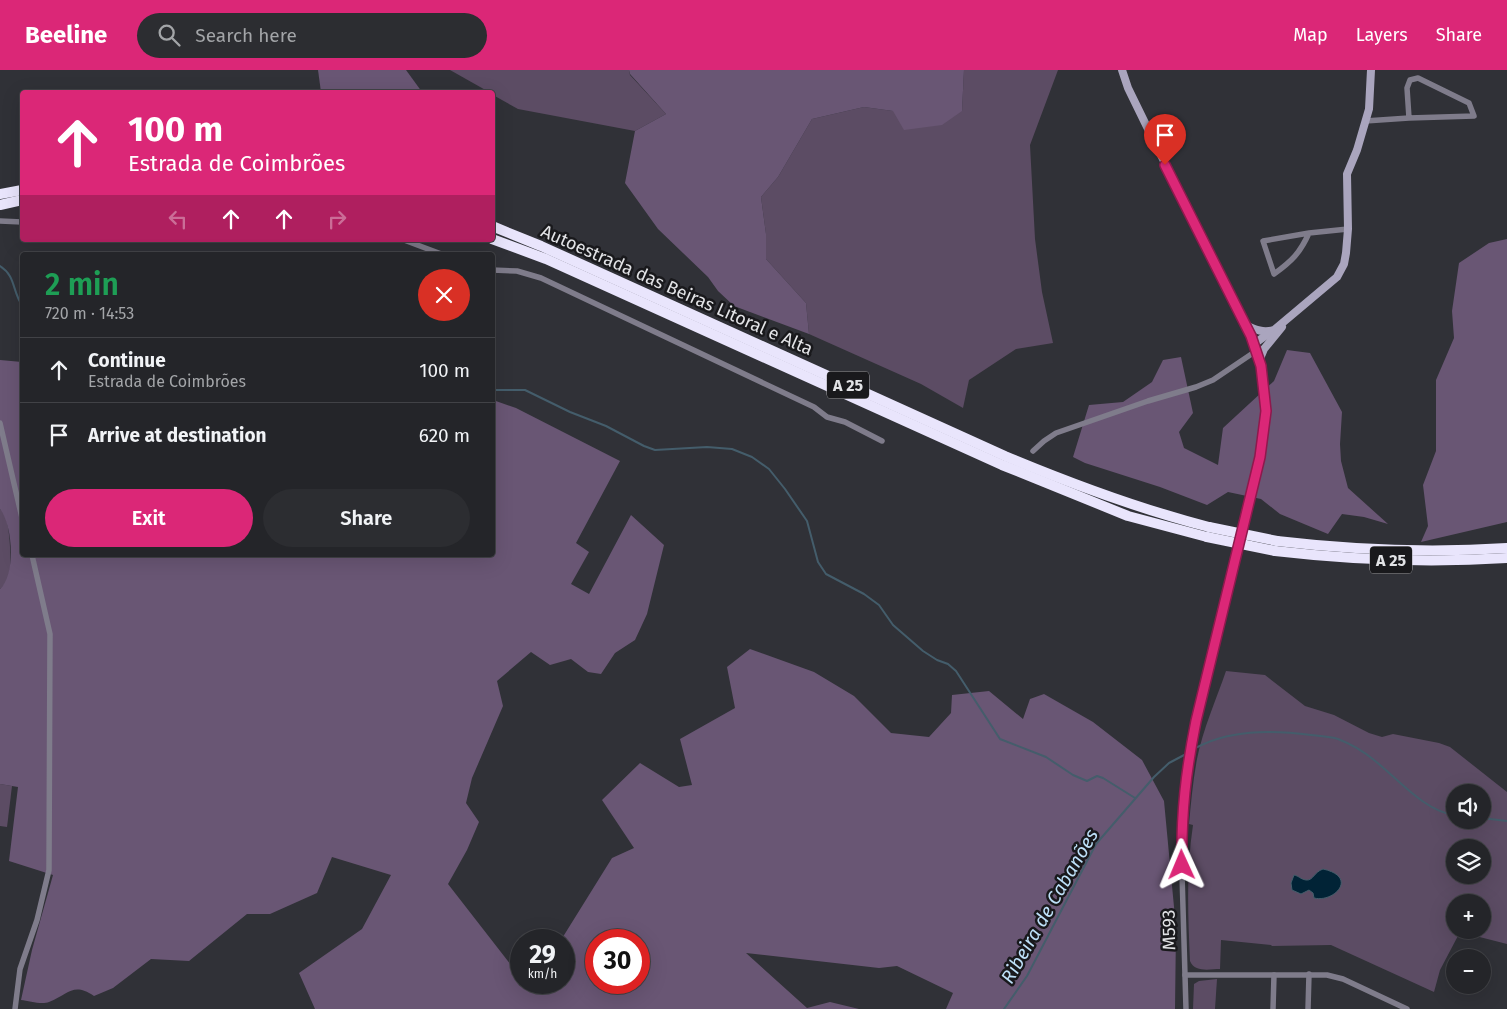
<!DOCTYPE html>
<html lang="en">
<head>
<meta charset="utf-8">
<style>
  body { margin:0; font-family:"Fira Sans",sans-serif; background:#2c2d31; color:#f1f3f6; height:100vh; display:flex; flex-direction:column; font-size:19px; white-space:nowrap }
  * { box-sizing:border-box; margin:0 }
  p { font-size:16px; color:#a3a5a8 }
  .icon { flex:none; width:28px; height:28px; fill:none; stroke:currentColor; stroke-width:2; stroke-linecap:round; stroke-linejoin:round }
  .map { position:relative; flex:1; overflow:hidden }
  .panel { position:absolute; left:20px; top:182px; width:475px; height:305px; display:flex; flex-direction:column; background:#242529; border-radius:5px; box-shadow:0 5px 20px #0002,0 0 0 1px #414246 }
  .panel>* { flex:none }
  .banner { position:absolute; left:20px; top:20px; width:475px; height:152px; border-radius:5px; box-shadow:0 5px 20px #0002,0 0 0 1px #414246; background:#db2777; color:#fff; overflow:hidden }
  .controls { position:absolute; left:1446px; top:714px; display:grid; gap:10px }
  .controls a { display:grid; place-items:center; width:45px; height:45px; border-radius:50%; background:#242529; box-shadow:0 5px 20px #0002,0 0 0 1px #414246; font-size:25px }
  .speed { position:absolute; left:510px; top:859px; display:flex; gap:10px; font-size:25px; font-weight:700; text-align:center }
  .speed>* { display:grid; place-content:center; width:65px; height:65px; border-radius:50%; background:#242529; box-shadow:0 5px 20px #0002,0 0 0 1px #414246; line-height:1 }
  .speed small { font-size:12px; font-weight:400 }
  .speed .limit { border:8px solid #d22; background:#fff; color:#111 }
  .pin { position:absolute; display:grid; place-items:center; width:42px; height:42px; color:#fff; margin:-51px -21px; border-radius:50% 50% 50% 0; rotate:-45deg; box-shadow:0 0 5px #0007 }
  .pin .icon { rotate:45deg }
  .me { position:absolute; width:55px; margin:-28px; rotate:359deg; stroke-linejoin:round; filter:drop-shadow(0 0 4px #0008) }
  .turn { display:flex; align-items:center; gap:18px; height:105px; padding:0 25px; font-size:22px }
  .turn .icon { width:65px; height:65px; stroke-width:2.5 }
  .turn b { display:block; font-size:35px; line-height:42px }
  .lanes { display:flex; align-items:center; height:48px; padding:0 25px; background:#0003; justify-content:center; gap:25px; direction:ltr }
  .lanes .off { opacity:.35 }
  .round { display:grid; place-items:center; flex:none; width:52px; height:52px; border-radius:26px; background:#2c2d31 }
  .head { display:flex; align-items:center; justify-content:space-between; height:85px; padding:0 25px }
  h1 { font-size:30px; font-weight:600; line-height:38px; color:#1e9e55 }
  .action { display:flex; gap:10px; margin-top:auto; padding:10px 25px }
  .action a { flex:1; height:58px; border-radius:30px; background:#db2777; color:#fff; font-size:20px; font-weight:600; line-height:58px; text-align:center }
  .action a+a { background:#2c2d31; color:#f1f3f6 }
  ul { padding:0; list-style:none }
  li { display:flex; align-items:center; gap:15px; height:65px; padding:0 25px; border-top:1px solid #414246 }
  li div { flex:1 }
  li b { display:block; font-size:19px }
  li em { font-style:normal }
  header { display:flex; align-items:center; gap:30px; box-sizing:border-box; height:70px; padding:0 25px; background:#db2777; color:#fff }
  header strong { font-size:24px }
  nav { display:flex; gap:28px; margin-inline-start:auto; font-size:18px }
  .search { width:350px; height:45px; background:#2c2d31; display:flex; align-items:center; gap:12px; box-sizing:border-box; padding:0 18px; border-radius:28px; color:#a3a5a8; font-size:19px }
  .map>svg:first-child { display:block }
</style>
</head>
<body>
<header>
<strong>Beeline</strong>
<div class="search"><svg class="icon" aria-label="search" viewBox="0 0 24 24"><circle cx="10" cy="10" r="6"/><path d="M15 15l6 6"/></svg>Search here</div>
<nav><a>Map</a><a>Layers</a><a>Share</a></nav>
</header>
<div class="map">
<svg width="1507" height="939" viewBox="0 0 1507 939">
  <rect width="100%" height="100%" fill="#303137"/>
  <g fill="#5c4c64" fill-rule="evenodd">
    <path d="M450 0H629L630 5 666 44 635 61 518 39 493 25 492 22H489Z"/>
    <path d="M964 0H1058L1030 75 1035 169 1042 222 1053 273 1016 279 969 310 963 338 921 314 809 264 806 233 766 189V164L761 127 778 107 812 49 864 37 893 41H962Z"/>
    <path d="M0 439C2 441 4 443 5 446 10 456 12 495 9 506 7 511 4 516 0 519Z"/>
    <path d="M1226 601 1265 605 1305 636 1334 645 1369 663 1382 667 1393 664 1439 673 1450 677 1507 722V874L1460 862 1440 900 1434 922 1331 875 1272 876 1271 875 1221 870 1220 899C1210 899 1195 903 1190 891 1188 846 1186 800 1193 755L1189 754C1191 733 1193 710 1197 689 1203 659 1216 630 1226 601ZM1455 722H1482V750H1455ZM1455 778H1482V805H1455ZM1455 832H1482V860H1455Z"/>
    <path d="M0 714 12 716 7 757 0 756Z"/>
    <path d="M1217 909 1215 939H1193L1194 914 1199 911Z"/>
  </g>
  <g fill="#695674" fill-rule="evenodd">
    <path d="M318 0H406L422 22H321Z"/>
    <path d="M629 0H964L962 41 942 55 904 60 893 41 864 37 812 49 778 107 761 127 766 164V189L806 233 809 264 734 236 718 221 708 207 658 159 625 113 635 61 666 44 630 4Z"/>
    <path d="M1507 169V452L1421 472 1428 456 1423 415 1436 381V310L1454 268 1452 241 1459 193 1489 173Z"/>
    <path d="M1287 280 1310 283 1342 342 1340 374 1341 391 1348 418 1388 454 1364 447 1342 444 1328 464 1280 444 1261 429 1228 422 1207 435 1160 417 1085 393 1073 387 1089 335 1123 332 1152 312 1163 290 1181 287 1193 343 1179 362 1184 378 1218 395 1223 358 1274 311Z"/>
    <path d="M0 290 22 292V485H492L493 330 516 338 620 391 576 473 589 482 571 514 589 524 631 445 664 475 647 544 635 570 615 583 601 604 588 602 571 589 550 595 531 582 497 611 503 636 472 708 466 733 479 752 467 780 448 814 521 908V912L525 913 532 922 538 913 564 912V870H561L612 788 634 778 602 730 640 693 679 717 692 715 680 669 735 638 727 597 750 579 814 602 854 626 891 663 929 667 951 643 952 625 989 621 1023 649 1030 629 1044 624 1093 652 1142 690 1164 731 1176 858 1175 939H946L953 923 897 896 879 898 746 883 807 938 830 932 859 939H315L299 903 362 859 391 805 332 787 317 823 270 844H247L189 891 151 889 113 918 94 926C73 912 69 924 49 932 42 935 29 931 21 930L32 880 53 805 9 791 18 717 0 714V519C16 505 13 455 0 439ZM596 870H639V912H596Z"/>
  </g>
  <path fill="#012336" stroke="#445d6b" d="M1323 799C1359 807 1334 833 1314 828L1313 823 1309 820 1301 824 1292 820 1291 813 1294 805C1299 806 1300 809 1306 810 1313 811 1314 802 1323 799Z"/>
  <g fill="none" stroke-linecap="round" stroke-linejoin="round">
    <g stroke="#445d6b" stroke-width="2">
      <path d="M0 196C16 206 12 221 22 235"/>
      <path d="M492 320H525L570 342 606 356 644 376 655 380 707 377 732 379 752 387 769 399 785 419 807 451 818 492 826 504 864 524 879 535 893 555 923 581 937 590 948 594 956 601 1000 669 1046 687 1073 705 1087 711 1097 706 1103 708 1135 728"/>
      <path d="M1192 680C1228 659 1271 660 1311 665 1320 666 1330 666 1338 669 1351 674 1363 681 1374 690 1397 708 1425 742 1455 745"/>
      <path d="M1482 748 1507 751"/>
      <path d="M1004 939 1027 906 1096 774 1154 707 1169 693 1186 684"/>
    </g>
    <g stroke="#7f7c8b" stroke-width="5.5">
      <path d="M1365 51 1409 48 1407 18 1410 10 1418 8 1469 33 1474 46 1409 48"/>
      <path d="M0 151 22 152"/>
      <path d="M1309 163C1300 183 1292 191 1274 204L1263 171 1309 163 1348 159"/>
      <path d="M404 170 444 185"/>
      <path d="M492 200 517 201 541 208 814 337 827 347 845 352 882 371"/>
      <path d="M0 353 22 448"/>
      <path d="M1033 381 1044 371 1056 363 1148 331 1196 317 1213 310 1256 281"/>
      <path d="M1185 905H1327L1343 909 1407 939"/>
      <path d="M15 939 20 899 37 850 49 800 50 564 32 485"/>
      <path d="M1186 939 1181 770 1182 741 1188 690"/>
      <path d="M1273 939 1274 905"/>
      <path d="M1308 939 1309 904"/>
    </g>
    <g stroke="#aaa5be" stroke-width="8">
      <path d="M1122 0 1128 18 1148 59 1251 266 1261 295 1266 341 1260 387 1196 651 1188 690"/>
      <path d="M1246 255C1256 260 1263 263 1274 260L1337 207 1344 194 1346 183 1348 159 1347 104 1357 80 1369 39 1371 0"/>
      <path d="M1254 274 1272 261"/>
      <path d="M1259 291 1264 279 1282 257"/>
    </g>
    <g stroke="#e9e5fc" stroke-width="10">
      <path d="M0 124 22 120"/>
      <path d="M0 135 22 130"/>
      <path d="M492 156 541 176 1005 386C1072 414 1139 439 1209 457"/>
      <path d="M492 169 546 189 1002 395 1128 446 1207 467"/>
      <path d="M1277 471C1354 480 1430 483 1507 478"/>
      <path d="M1275 481C1352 490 1429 493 1507 488"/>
    </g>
    <g stroke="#e9e5fc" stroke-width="10">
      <path d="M1209 457 1277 471"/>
      <path d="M1207 467 1275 481"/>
    </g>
  </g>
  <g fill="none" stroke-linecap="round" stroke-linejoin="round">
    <g stroke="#8e194d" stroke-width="12">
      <path id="route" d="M1165 95 1251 266 1261 296 1266 341 1260 387 1196 651C1186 701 1181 743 1182 795"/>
    </g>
    <use href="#route" stroke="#db2777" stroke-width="9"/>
  </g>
  <g text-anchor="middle" stroke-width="5" stroke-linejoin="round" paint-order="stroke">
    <g fill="#19191c" stroke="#a6a6a9" stroke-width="1">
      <rect x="827" y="301.5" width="42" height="27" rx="4"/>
      <rect x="1370" y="476.5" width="42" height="27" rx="4"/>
    </g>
    <g font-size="16" font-weight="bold" fill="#e2e3e6">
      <text x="848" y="321">A 25</text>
      <text x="1391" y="496">A 25</text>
    </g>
    <g font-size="18" fill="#e2e3e6" stroke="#19191c">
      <text transform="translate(677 220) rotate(24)" y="6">Autoestrada das Beiras Litoral e Alta</text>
      <text transform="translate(1169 860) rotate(-91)" y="6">M593</text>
    </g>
    <g font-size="19" font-style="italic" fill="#bee1f9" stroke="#19191c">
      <text transform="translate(1049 836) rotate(-60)" y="7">Ribeira de Cabanões</text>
    </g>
  </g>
</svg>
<div class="controls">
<a><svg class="icon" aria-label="sound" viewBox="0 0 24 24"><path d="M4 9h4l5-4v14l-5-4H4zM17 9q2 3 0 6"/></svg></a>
<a><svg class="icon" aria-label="layers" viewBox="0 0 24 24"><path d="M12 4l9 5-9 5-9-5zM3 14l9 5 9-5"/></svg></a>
<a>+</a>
<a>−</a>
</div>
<div class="speed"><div>29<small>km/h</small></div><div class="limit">30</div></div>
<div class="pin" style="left:1165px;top:95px;background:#d93025"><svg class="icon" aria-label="arrive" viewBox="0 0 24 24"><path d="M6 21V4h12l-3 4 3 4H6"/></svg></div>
<svg class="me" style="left:1182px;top:795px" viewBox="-20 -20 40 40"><path d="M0-17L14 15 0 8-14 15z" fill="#db2777" stroke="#fff" stroke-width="4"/></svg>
<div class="banner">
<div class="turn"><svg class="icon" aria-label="ahead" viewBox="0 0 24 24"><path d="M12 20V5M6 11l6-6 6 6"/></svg><div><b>100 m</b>Estrada de Coimbrões</div></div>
<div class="lanes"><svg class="icon off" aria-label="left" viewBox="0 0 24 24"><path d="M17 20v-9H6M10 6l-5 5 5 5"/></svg><svg class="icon" aria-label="ahead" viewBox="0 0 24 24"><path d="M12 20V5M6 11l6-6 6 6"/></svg><svg class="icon" aria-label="ahead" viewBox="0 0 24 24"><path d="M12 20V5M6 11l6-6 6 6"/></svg><svg class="icon off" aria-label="right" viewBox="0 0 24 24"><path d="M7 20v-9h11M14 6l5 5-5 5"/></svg></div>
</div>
<section class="panel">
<div class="head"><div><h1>2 min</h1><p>720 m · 14:53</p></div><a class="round" style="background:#d93025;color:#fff"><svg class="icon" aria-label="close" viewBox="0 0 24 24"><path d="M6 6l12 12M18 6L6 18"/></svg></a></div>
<ul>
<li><svg class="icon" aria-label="ahead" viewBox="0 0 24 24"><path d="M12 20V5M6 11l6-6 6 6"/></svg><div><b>Continue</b><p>Estrada de Coimbrões</p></div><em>100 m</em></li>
<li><svg class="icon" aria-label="arrive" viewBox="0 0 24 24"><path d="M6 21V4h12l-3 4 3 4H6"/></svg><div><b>Arrive at destination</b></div><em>620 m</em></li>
</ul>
<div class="action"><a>Exit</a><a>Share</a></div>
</section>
</div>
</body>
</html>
